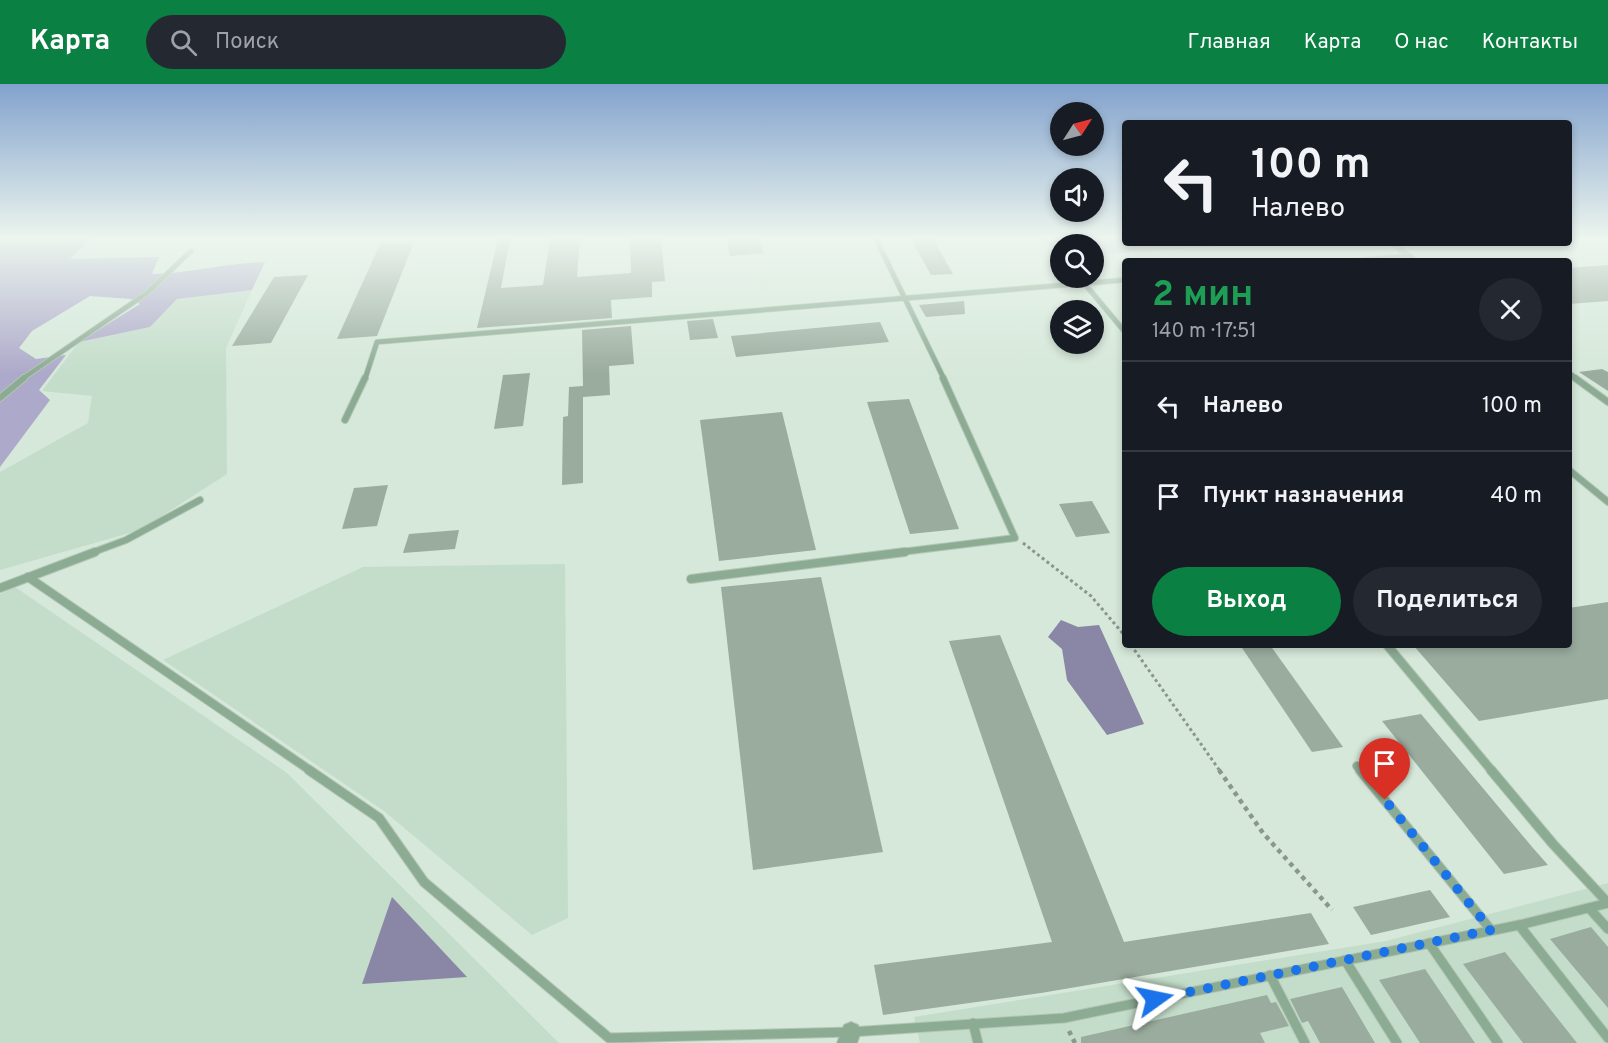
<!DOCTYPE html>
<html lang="ru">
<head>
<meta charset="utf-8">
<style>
  body { margin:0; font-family:Overpass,sans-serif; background:#242831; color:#f1f3f6; height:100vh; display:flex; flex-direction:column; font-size:22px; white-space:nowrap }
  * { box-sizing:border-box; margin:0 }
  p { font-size:20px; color:#9ea1a6 }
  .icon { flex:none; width:33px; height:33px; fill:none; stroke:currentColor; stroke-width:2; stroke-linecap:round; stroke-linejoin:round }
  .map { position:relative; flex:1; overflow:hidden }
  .sheet { position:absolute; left:1122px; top:174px; width:450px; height:390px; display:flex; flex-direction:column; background:#171b24; border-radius:6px; box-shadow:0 3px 9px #0003 }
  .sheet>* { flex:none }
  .guide { position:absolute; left:1122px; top:36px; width:450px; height:126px; border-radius:6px; box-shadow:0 3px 9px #0003; background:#171b24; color:#f1f3f6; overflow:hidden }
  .needle { width:39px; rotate:54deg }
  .buttons { position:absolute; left:1050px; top:18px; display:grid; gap:12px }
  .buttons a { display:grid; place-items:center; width:54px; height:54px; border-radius:50%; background:#171b24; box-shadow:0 3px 9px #0003; font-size:30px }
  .pin { position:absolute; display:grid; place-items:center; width:51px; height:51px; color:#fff; margin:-62px -26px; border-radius:50% 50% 50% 0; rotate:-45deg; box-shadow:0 0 6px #0007 }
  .pin .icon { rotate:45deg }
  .me { position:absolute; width:66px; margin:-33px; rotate:78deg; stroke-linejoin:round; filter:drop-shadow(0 0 4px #0008) }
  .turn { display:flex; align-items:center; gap:21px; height:126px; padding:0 30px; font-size:27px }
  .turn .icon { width:78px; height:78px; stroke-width:2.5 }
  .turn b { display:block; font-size:42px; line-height:51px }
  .round { display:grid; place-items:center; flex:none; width:63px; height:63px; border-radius:32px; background:#242831 }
  .headline { display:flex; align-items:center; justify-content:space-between; height:102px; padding:0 30px }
  h1 { font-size:36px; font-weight:700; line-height:45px; color:#1e9e55 }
  .action { display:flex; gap:12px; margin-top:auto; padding:12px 30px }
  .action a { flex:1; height:69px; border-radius:36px; background:#0b8043; color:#fff; font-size:24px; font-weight:700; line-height:69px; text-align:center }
  .action a+a { background:#242831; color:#f1f3f6 }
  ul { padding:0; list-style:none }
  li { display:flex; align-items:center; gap:18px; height:90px; padding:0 30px; border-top:2px solid #363941 }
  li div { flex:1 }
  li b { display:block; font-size:22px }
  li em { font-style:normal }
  header { display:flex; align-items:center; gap:36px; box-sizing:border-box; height:84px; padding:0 30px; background:#0b8043; color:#fff }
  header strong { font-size:28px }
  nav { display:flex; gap:33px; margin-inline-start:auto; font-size:21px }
  .search { width:420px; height:54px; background:#242831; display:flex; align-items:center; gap:15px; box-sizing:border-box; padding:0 21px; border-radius:33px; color:#9ea1a6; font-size:22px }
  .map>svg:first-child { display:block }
</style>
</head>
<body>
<header>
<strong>Карта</strong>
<div class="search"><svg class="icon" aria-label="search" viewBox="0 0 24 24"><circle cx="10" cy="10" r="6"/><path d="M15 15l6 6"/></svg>Поиск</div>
<nav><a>Главная</a><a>Карта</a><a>О нас</a><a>Контакты</a></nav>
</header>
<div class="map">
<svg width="1608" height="959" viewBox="0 0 1608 959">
  <rect width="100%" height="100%" fill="#d5e8d9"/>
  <g fill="#c4ddca">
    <path d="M252 206 226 264 227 390 140 446 0 486V388L88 339 92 312 42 307 79 258 150 243 177 215Z"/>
    <path d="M565 480 568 834 532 851 384 727 163 576 363 483Z"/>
    <path d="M15 503 287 689 559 959H0V510Z"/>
    <path d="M1608 799V959H920L914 933 1386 857Z"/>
  </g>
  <path fill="#c9c5e2" d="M1038 155H1125V159H1262L1094 171V160H1060V165L1048 162Z"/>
  <path fill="#ada9ca" d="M0 155H90L70 175 159 173 152 190C190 189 227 179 265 178L252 206 177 215 150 243 79 258 140 220 131 215 90 212 32 247 19 264 36 275 66 271 39 306 50 316 0 383Z"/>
  <g fill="#8a86a5">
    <path d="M1061 536 1078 543 1099 541 1144 640 1107 651 1067 596 1062 565 1048 553Z"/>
    <path d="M392 813 467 893 362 900Z"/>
  </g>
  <g fill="#9aac9e">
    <path d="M498 155H510L501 204 543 201 550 155H580L577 193 631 189 630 155H661L665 197 652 198V213L611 216 612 234 477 244Z"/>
    <path d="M727 155H760L763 169 730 172Z"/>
    <path d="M911 155H933L953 190 931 191Z"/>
    <path d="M414 158 377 252 337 255 380 160Z"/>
    <path d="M1608 181V217L1569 220V184Z"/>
    <path d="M308 191 271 259 232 262 274 193Z"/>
    <path d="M964 217 965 230 926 233 919 221Z"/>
    <path d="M713 235 718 254 690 256 687 237Z"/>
    <path d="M880 238 889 258 736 273 731 252Z"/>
    <path d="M631 242 634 280 609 282 610 311 583 313V399L562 401 563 333 568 332 569 303 583 302 582 246Z"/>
    <path d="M1602 285 1608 288V307L1579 288Z"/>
    <path d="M530 289 523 342 494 345 503 291Z"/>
    <path d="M909 315 959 445 910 450 867 318Z"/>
    <path d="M782 328 816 466 719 477 700 336Z"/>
    <path d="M388 401 377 442 342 445 354 404Z"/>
    <path d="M1092 417 1110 449 1076 453 1059 420Z"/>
    <path d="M459 446 455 465 403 469 409 450Z"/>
    <path d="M821 493 883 768 753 786 721 503Z"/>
    <path d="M1608 518V615L1479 637 1413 561H1569V524Z"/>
    <path d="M1000 551 1124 858 1311 829 1329 860 1041 909 883 931 874 881 1052 858 949 557Z"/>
    <path d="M1240 561H1270L1343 663 1312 668Z"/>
    <path d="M1421 630 1533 764 1548 781 1504 790 1382 637Z"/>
    <path d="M1430 806 1450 833 1371 851 1353 823Z"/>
    <path d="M1591 843 1608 863V924L1550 855Z"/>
    <path d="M1505 868 1577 959H1523L1463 880Z"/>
    <path d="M1425 885 1475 959H1420L1379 896Z"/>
    <path d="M1342 903 1375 959H1320L1308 937 1302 939 1290 915Z"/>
    <path d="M1267 911 1271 919 1276 918 1289 942 1260 949 1265 959H1081V953Z"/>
  </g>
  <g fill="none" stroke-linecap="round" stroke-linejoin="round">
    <g stroke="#b4c5b7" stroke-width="6">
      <g id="service-far3">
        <path d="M876 155 944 295"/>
        <path d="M1392 159 1416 177"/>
        <path d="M1352 177 1409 172"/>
        <path d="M1084 199 1125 248"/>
        <path d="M1569 289 1577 295"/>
        <path d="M22 295 147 209 191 167"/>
        <path d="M365 295 377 258 1125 196"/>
      </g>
    </g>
    <g stroke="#b4c5b7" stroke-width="8">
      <g id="service-far2">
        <path d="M1575 294 1608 318"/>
        <path d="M0 314 24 294"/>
        <path d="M345 336 365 294"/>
        <path d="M1569 386 1608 418"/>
        <path d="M91 469 126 456 200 416"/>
        <path d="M893 469 1015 454 943 294"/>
      </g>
    </g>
    <g stroke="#b4c5b7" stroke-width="10">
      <g id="service-far1">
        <path d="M28 493 311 687"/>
        <path d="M691 495 905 468"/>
        <path d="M0 504 95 468"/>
        <path d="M1387 561 1492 687"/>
        <path d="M1357 682 1361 687"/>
      </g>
    </g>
    <g stroke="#b4c5b7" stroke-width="11">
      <g id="service">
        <path d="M309 686 379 734 424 798 609 954 851 948 1064 934 1519 841 1608 819"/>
        <path d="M1360 686 1491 846"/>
        <path d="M1491 686 1553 760 1608 819"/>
        <path d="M1589 824 1608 845"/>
        <path d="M1519 841 1608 954"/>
        <path d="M1429 859 1498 959"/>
        <path d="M1345 876 1397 959"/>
        <path d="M1270 891 1305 959"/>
        <path d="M973 939 978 959"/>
      </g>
    </g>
    <g stroke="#b4c5b7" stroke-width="2">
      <path id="minor" d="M851 938 858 941 861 948 857 959H837L844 941Z"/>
    </g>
    <g stroke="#89978c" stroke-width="3" stroke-dasharray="3 3" stroke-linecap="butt">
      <path d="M1023 459 1091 512 1125 552"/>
      <path d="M1131 561 1220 687"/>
    </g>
    <g stroke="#89978c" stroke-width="4.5" stroke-dasharray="4.5 4.5" stroke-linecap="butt">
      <path d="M1219 686 1263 749 1332 826"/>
      <path d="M1069 947 1075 959"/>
    </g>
    <use href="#service-far3" stroke="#8cab93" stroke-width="4.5"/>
    <use href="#service-far2" stroke="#8cab93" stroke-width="6"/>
    <use href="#service-far1" stroke="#8cab93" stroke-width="8"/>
    <use href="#service" stroke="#8cab93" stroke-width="9"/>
    <use href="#minor" fill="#8cab93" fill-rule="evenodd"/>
  </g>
  <linearGradient id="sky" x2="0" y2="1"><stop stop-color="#82a2cd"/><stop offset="0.53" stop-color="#ecf5ee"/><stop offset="1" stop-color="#ecf5ee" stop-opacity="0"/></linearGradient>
  <rect width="1608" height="290" fill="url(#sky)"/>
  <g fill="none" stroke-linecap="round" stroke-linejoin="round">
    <path stroke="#1a73e8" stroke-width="10" stroke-dasharray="0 18" d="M1155 915 1491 846 1385 716"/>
  </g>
</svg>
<div class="buttons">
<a><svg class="needle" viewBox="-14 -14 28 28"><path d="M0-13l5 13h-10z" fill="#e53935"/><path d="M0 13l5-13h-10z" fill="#9ea1a6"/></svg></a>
<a><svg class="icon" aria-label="sound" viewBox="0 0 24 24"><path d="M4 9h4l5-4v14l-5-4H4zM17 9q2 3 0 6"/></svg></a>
<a><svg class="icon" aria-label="search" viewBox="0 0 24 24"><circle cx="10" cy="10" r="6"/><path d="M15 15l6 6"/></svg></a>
<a><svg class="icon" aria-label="layers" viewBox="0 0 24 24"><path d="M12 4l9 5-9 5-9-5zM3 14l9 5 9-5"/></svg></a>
</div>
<div class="pin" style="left:1385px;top:716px;background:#d93025"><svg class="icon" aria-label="arrive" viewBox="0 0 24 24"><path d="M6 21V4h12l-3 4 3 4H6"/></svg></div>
<svg class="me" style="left:1155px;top:915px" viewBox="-20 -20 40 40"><path d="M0-17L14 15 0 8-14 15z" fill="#1a73e8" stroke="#fff" stroke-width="4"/></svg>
<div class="guide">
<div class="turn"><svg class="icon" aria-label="left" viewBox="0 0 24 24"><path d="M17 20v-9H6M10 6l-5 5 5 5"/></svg><div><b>100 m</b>Налево</div></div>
</div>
<section class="sheet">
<div class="headline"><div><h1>2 мин</h1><p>140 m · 17:51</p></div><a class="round"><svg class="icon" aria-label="close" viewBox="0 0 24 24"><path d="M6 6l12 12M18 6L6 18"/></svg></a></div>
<ul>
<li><svg class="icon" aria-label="left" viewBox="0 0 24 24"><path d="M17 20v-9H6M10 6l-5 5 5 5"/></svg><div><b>Налево</b></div><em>100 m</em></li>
<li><svg class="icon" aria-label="arrive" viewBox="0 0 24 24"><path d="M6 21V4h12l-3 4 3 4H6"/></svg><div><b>Пункт назначения</b></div><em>40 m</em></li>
</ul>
<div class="action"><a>Выход</a><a>Поделиться</a></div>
</section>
</div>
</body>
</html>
